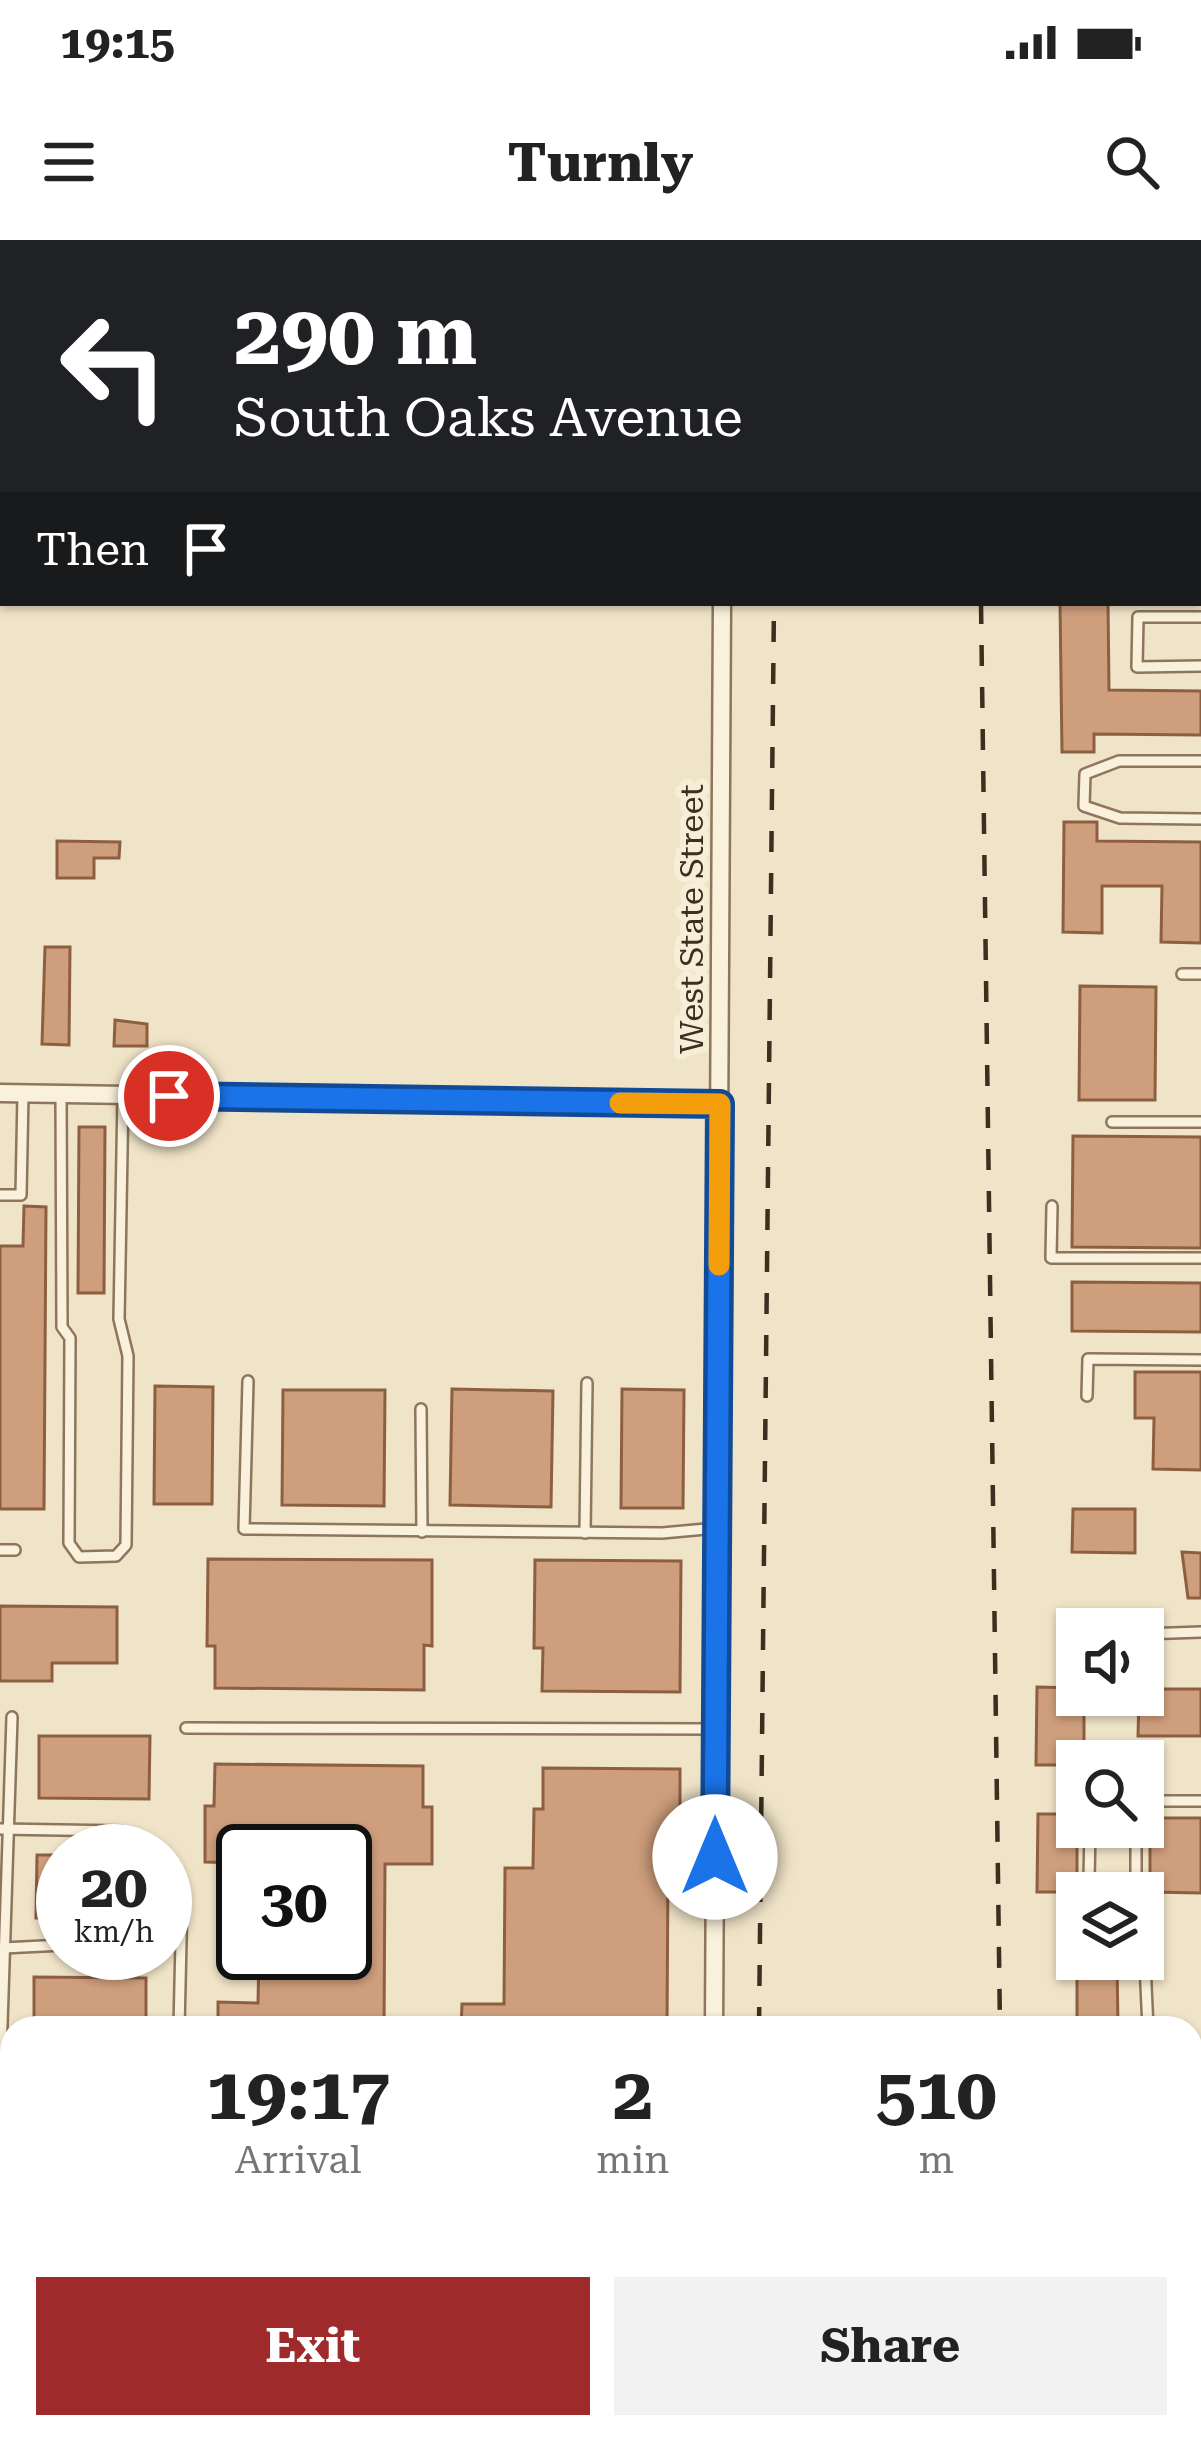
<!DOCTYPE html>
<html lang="en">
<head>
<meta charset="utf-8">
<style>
  body { margin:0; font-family:"Roboto Serif",serif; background:#f2f2f2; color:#222; height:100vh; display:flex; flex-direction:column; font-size:45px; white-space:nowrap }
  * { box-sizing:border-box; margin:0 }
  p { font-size:39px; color:#767676 }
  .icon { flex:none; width:66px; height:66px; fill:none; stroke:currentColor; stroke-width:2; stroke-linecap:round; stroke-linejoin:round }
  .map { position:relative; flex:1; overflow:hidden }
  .drawer { position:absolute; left:0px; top:1776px; width:1203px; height:423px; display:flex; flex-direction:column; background:#fff; border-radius:36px 36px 0 0; box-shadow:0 3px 9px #0004 }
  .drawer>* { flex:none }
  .top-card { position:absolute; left:0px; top:0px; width:1203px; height:366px; box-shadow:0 3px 9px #0004; background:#202124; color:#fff; overflow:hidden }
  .fabs { position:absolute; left:1056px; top:1368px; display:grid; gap:24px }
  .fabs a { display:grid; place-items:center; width:108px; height:108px; border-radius:0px; background:#fff; box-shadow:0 3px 9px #0004; font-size:60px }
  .speed { position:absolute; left:36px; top:1584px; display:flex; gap:24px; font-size:60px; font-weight:700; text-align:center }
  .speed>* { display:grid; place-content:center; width:156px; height:156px; border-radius:50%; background:#fff; box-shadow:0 3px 9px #0004; line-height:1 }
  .speed small { font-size:30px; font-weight:400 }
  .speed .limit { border:6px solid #111; border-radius:18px; background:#fff; color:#111 }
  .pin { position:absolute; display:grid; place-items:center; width:102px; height:102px; color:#fff; margin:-51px; border:6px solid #fff; border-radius:50%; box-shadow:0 3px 12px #0007 }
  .me { position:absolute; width:132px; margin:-66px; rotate:0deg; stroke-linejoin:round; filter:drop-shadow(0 0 9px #0008) }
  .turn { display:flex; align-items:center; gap:42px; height:252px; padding:0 36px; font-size:54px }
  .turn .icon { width:156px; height:156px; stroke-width:2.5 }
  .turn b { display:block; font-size:84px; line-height:102px }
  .then { display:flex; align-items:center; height:114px; padding:0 36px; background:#0003; gap:24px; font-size:45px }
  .eta { display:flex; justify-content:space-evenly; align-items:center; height:204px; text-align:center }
  .eta b { font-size:72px; font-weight:700; line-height:84px }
  .primary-button { display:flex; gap:24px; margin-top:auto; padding:24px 36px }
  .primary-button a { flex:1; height:138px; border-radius:0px; background:#9e2a2b; color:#fff; font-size:48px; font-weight:700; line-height:138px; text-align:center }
  .primary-button a+a { background:#f2f2f2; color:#222 }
  .status { display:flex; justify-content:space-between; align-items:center; height:84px; padding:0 60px; background:#fff; direction:ltr }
  .status svg { height:33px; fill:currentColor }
  header { display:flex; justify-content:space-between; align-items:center; height:156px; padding:0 36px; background:#fff; font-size:54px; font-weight:700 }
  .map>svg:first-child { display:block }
</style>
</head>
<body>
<div class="status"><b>19:15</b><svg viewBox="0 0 49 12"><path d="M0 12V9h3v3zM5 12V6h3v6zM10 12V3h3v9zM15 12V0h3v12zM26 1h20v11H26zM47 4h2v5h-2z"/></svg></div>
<header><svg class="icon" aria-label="menu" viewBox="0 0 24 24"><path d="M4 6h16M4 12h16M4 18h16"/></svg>Turnly<svg class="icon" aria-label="search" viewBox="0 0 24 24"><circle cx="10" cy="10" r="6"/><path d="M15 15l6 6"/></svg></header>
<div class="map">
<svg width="1201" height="2198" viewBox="0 0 1201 2198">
  <rect width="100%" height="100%" fill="#f0e4c8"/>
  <g fill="#cf9f7d" stroke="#8d5f41" stroke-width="3">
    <path d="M1060 363H1108L1109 450 1201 451V495L1094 494V512H1062Z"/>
    <path d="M1064 582H1097V601L1201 602V703L1161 702 1162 646H1102V693L1063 692Z"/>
    <path d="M57 601 120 602 119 618H94V638H57Z"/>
    <path d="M45 707H70L69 805 42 804Z"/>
    <path d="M1080 746 1156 747 1155 860H1079Z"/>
    <path d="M115 780 147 784V806H114Z"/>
    <path d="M79 887H105L104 1053H78Z"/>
    <path d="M1073 896 1201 897V1008L1072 1007Z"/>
    <path d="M24 966 46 967 44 1269H0V1006H23Z"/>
    <path d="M1072 1042 1201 1043V1092L1072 1091Z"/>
    <path d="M1135 1132H1201V1230L1153 1229 1154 1178H1135Z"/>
    <path d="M155 1146 213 1147 212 1264H154Z"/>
    <path d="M452 1149 553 1151 551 1267 450 1265Z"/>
    <path d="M622 1149 684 1150 683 1268H621Z"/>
    <path d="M283 1150H385L384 1266 282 1265Z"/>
    <path d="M1073 1269H1135V1313L1072 1312Z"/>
    <path d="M1182 1312 1201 1313V1358H1188Z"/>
    <path d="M208 1319 432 1320V1406L424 1405V1450L215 1448V1406H207Z"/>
    <path d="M535 1320 681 1321 680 1452 542 1451 543 1408H534Z"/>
    <path d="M0 1366 117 1367V1423H52V1441H0Z"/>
    <path d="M1037 1447 1077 1448V1455H1084V1521H1077V1525H1036Z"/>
    <path d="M1143 1449H1201V1496H1138L1139 1455H1143Z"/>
    <path d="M39 1496H150L149 1559 39 1558Z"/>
    <path d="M215 1524 423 1526V1567H432V1624H385L384 1788H218V1762L258 1763 259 1713H345V1611H243V1623L205 1622V1566H214Z"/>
    <path d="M543 1528 680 1529V1629H668L667 1788H461L462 1764H504L505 1628H533L534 1569H543Z"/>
    <path d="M1038 1574H1077V1652H1037Z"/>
    <path d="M1150 1578H1201V1653L1150 1652Z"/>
    <path d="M37 1615H63V1678H36Z"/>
    <path d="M1077 1719H1117L1118 1788H1077Z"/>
    <path d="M34 1737 146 1738V1788H34Z"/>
  </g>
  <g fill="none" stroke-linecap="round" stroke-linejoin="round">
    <g stroke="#8d765c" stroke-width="14">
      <g id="lane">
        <path d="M182 3 183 0"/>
        <path d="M294 3V0"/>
        <path d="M1053 3V0"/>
        <path d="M0 19 3 27"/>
        <path d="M1200 53H1201"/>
        <path d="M1200 186H1201"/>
        <path d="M1200 237H1201"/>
        <path d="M1201 377H1138L1137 427 1201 426"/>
        <path d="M1201 521H1119L1085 534 1084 566 1120 578 1201 579"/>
        <path d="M1182 734H1201"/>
        <path d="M61 854 62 1087 70 1098 69 1303 79 1317 116 1316 126 1305 128 1116 119 1079 123 855"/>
        <path d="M1112 882H1201"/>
        <path d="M0 955H21L23 854"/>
        <path d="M1052 966 1051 1018H1201"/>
        <path d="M248 1141 244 1289 662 1293 717 1288"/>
        <path d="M1087 1156 1088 1119 1201 1120"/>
        <path d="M421 1169 422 1292"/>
        <path d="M585 1293 587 1143"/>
        <path d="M0 1310H15"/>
        <path d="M1143 1394 1201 1392"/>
        <path d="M186 1488 716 1489"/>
        <path d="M1143 1561H1201"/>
        <path d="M1090 1587 1089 1640C1101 1648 1125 1647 1136 1638V1587"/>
        <path d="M0 1589 121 1591"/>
        <path d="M1143 1682 1148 1788"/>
        <path d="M3 1708 63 1705"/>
        <path d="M179 1788 182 1657"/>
        <path d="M1191 1820 1201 1821"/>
        <path d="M0 1846 12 1477"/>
        <path d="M1191 1938H1201"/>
        <path d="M0 1945H12"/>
        <path d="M0 2002H12"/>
        <path d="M0 2049H12"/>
        <path d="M1191 2069H1201"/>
        <path d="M0 2096H12"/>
        <path d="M0 2143H12"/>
        <path d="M0 2181H12"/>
        <path d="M112 2198V2187"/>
        <path d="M1109 2198V2187"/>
      </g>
    </g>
    <g stroke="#8d765c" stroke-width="21">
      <g id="street">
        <path d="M724 3V0"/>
        <path d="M0 853 720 864"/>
        <path d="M714 1788 722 363"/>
        <path d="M0 1884H12"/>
        <path d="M706 2198V2187"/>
      </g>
    </g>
    <use href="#lane" stroke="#faf1dc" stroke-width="9"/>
    <use href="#street" stroke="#faf1dc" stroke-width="16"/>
    <g stroke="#3d2e20" stroke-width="4.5" stroke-dasharray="21 21" stroke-linecap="butt">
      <path d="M977 0V3"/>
      <path d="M778 3V0"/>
      <path d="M981 363 1000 1788"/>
      <path d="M759 1788 774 363"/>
      <path d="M1005 2187V2198"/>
      <path d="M754 2198V2187"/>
    </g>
  </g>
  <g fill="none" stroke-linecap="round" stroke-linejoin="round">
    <g stroke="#114b97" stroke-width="30">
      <path id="route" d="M169 856 720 864 715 1617"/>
    </g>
    <use href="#route" stroke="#1a73e8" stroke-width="21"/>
    <path stroke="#f59e0b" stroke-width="21" d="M620 863 720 864 719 1025"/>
  </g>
  <g text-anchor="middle" stroke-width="12" stroke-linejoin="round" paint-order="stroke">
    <g font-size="33" fill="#3d2e20" stroke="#f7eed8">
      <text transform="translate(691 679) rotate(-90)" y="12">West State Street</text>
    </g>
  </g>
</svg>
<div class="fabs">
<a><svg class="icon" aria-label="sound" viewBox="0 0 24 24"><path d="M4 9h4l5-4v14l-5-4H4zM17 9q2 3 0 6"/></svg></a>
<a><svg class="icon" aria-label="search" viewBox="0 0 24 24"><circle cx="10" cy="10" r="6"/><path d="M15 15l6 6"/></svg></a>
<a><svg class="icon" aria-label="layers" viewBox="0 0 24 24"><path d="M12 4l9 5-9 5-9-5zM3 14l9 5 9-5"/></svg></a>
</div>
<div class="speed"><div>20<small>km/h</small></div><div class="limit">30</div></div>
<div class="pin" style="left:169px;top:856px;background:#d93025"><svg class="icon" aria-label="arrive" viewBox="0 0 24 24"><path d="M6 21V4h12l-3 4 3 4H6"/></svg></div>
<svg class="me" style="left:715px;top:1617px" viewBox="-20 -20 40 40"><circle r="19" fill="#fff"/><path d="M0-13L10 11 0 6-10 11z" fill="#1a73e8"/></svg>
<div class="top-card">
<div class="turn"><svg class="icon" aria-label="left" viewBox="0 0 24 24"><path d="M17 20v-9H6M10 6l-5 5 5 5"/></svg><div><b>290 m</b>South Oaks Avenue</div></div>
<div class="then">Then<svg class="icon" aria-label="arrive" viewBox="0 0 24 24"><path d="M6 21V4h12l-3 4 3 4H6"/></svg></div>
</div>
<section class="drawer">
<div class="eta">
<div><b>19:17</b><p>Arrival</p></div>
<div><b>2</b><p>min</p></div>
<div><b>510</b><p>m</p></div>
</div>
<div class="primary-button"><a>Exit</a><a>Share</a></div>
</section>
</div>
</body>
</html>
